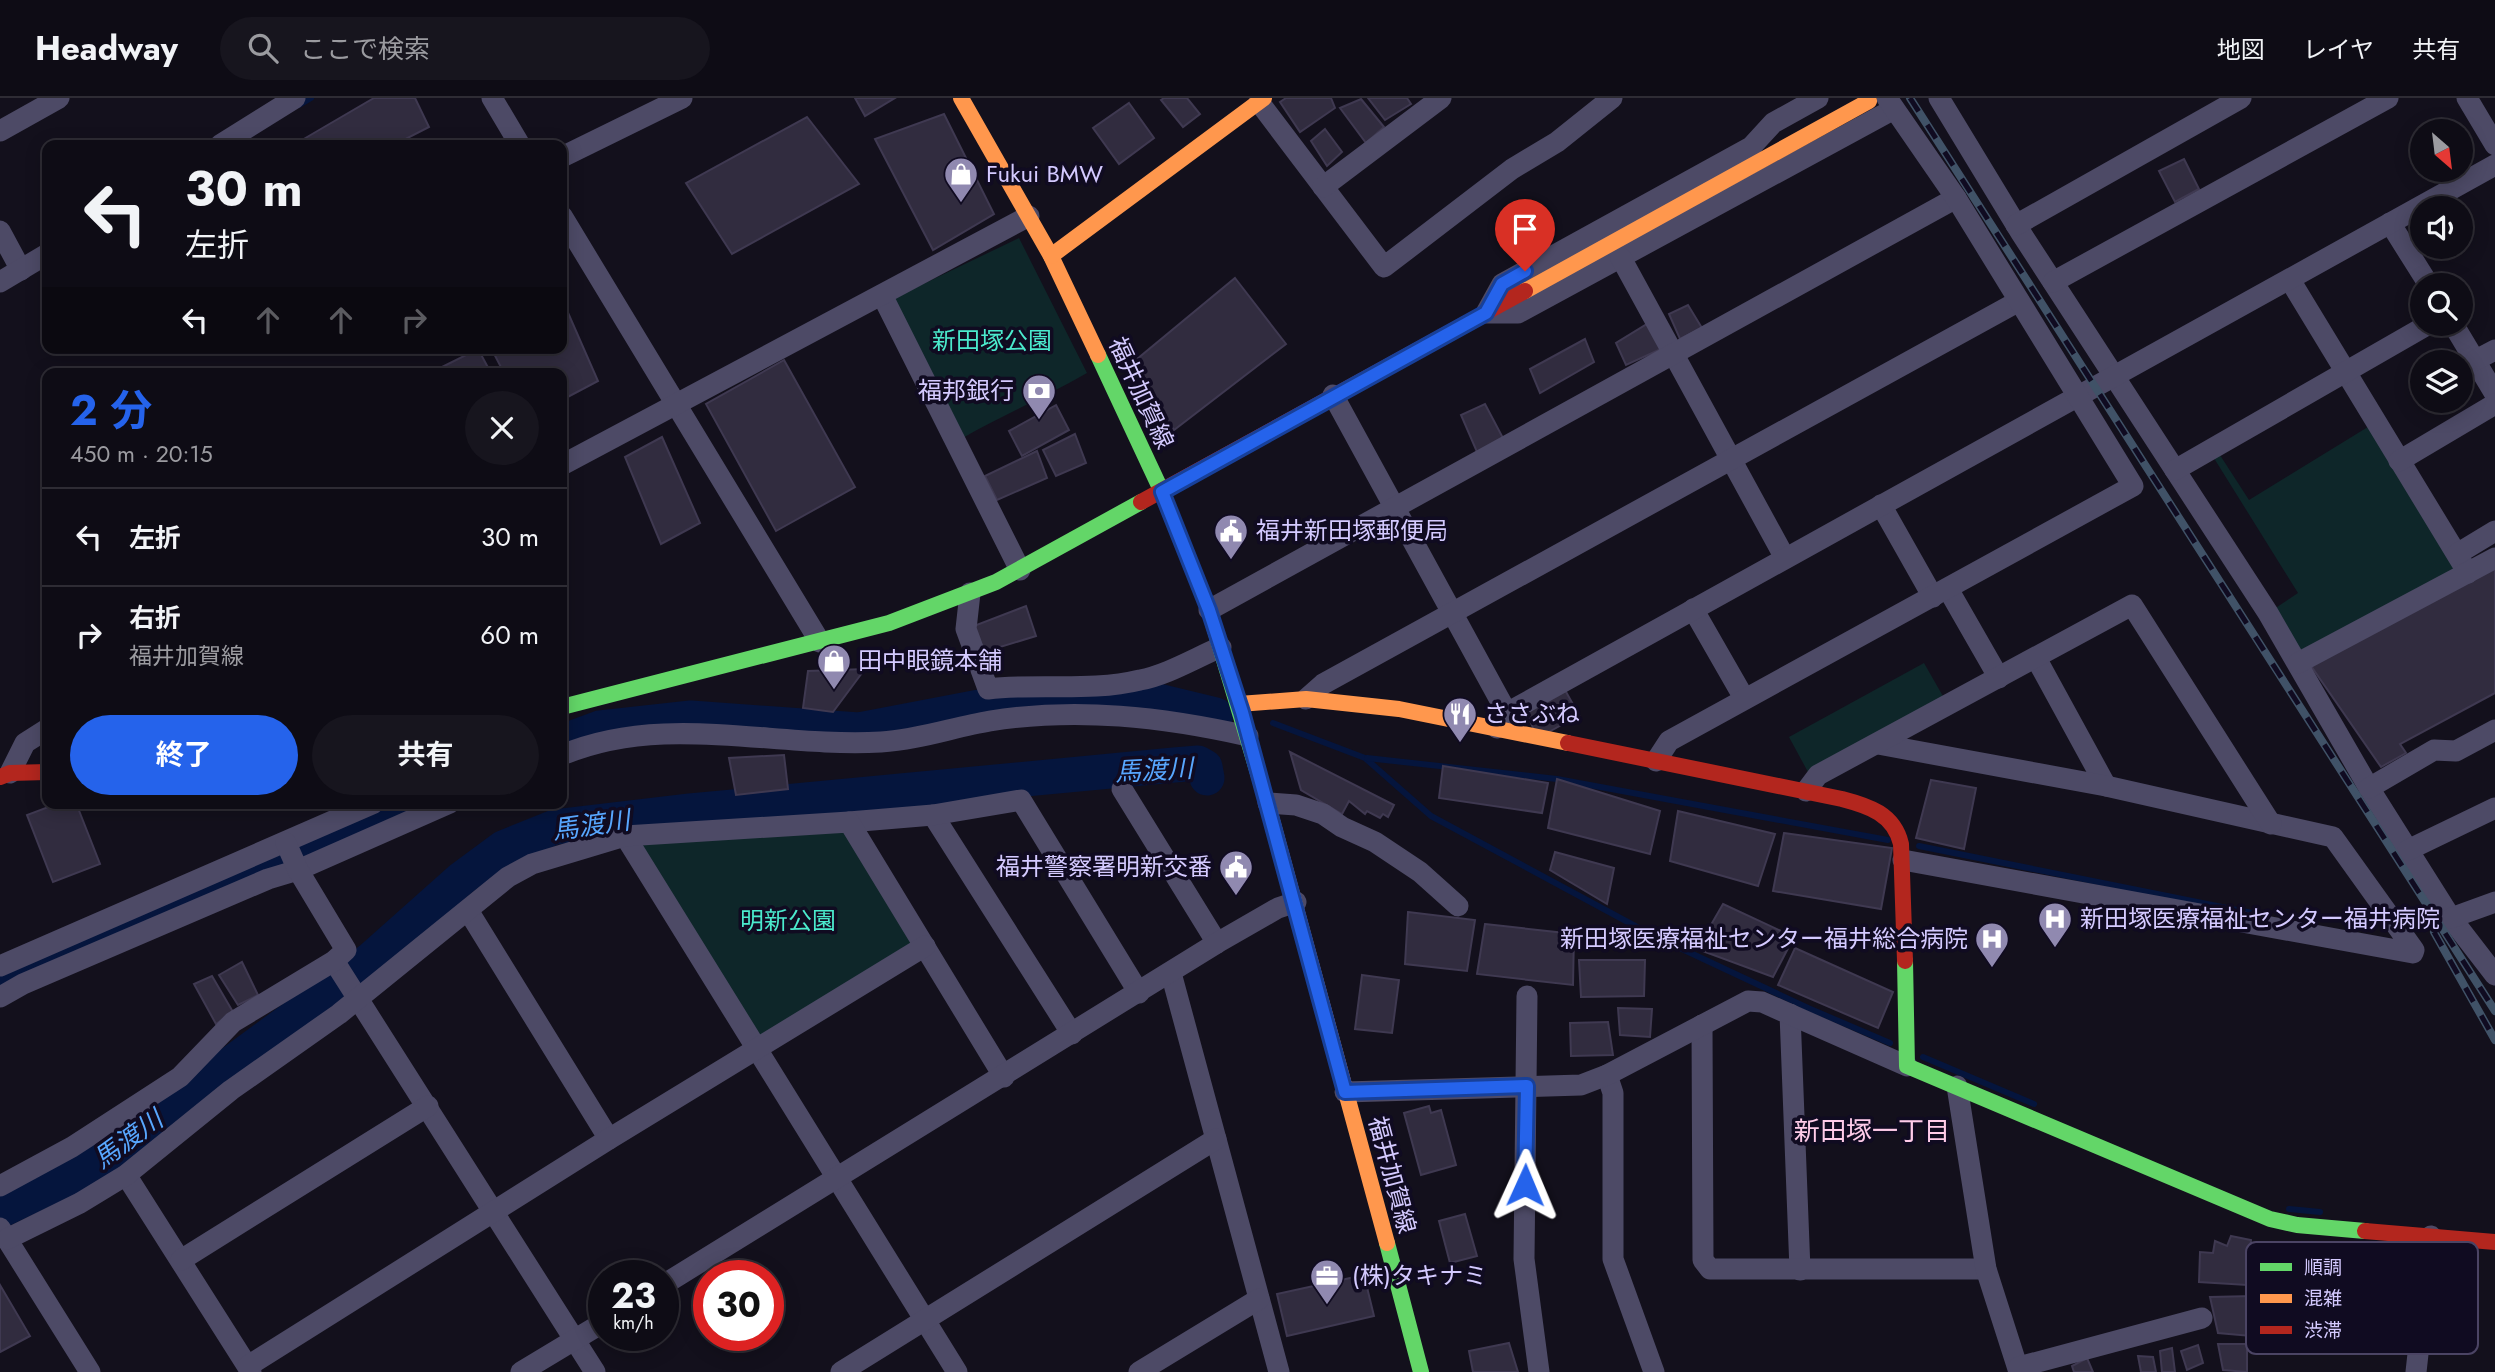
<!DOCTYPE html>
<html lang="ja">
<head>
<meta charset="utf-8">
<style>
  body { margin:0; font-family:Jost,"Noto Sans JP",sans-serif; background:#17151e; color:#f1f3f6; height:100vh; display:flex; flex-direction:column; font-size:26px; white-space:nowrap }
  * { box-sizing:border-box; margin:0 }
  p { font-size:23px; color:#9b9ba0 }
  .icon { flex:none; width:38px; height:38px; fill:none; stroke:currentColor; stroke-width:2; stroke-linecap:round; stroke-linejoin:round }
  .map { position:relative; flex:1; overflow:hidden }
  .side { position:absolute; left:42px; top:270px; width:525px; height:441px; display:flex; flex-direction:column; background:#0e0c15; border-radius:14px; box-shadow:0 4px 18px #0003,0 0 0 2px #2e2c34 }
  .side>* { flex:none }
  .guide { position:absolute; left:42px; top:42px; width:525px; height:214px; border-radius:14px; box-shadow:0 4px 18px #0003,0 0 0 2px #2e2c34; background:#0e0c15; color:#f1f3f6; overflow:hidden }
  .needle { width:46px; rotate:152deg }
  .buttons { position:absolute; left:2410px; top:21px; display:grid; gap:14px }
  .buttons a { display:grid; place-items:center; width:63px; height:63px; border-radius:50%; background:#0e0c15; box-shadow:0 4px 18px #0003,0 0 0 2px #2e2c34; font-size:35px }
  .speed { position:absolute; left:588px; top:1162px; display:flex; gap:14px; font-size:35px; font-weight:700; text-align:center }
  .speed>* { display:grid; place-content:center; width:91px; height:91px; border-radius:50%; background:#0e0c15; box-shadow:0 4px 18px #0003,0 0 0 2px #2e2c34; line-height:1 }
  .speed small { font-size:18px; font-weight:400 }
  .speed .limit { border:10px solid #d22; background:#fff; color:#111 }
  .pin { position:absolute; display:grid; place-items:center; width:60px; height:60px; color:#fff; margin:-72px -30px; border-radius:50% 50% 50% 0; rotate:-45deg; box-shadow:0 0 7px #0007 }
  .pin .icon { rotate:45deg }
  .me { position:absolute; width:77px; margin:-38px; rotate:1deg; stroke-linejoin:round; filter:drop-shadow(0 0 5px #0008) }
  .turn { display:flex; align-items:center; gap:24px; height:147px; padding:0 28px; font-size:32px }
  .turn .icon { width:91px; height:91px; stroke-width:2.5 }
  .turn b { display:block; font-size:49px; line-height:60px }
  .lanes { display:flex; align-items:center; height:66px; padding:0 28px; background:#0003; justify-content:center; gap:35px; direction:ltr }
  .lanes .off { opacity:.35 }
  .round { display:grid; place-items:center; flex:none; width:74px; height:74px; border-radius:37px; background:#17151e }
  .headline { display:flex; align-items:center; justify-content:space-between; height:119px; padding:0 28px }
  h1 { font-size:42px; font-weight:700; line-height:52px; color:#2563eb }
  .cta { display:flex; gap:14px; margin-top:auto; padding:14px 28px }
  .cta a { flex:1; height:80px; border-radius:42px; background:#2563eb; color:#fff; font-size:28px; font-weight:700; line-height:80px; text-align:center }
  .cta a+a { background:#17151e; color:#f1f3f6 }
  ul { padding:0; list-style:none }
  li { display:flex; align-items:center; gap:21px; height:98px; padding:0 28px; border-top:2px solid #2e2c34 }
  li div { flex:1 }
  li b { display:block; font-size:26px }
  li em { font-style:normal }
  header { display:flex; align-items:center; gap:42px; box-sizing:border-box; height:98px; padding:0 35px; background:#0e0c15; border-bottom:2px solid #2e2c34 }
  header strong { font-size:33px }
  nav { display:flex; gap:38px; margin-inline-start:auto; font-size:24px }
  .search { width:490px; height:63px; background:#17151e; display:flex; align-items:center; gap:18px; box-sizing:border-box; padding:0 24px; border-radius:38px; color:#9b9ba0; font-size:26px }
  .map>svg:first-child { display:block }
</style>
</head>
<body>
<header>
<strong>Headway</strong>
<div class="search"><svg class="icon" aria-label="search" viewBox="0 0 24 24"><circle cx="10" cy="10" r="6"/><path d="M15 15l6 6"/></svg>ここで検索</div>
<nav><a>地図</a><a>レイヤ</a><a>共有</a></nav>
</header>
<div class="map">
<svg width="2495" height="1274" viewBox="0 0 2495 1274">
  <rect width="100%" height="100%" fill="#13101c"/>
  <g fill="#0e2629">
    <path d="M1019 140 1087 275C1046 299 1002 317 961 341L892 201Z"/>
    <path d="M2376 324 2468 475 2298 565 2268 515 2298 495 2212 357 2218 354 2249 402Z"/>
    <path d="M1924 565 1944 600 1808 674 1789 639Z"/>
    <path d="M849 724 925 848 757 951 625 738Z"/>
  </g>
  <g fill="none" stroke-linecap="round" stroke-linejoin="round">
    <g stroke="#05153d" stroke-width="6">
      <path d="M299 7 311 0"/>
      <path d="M1273 625 1365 660 1431 718 1650 836 1808 910 1890 945"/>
      <path d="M1367 660 1557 681 1888 742"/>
      <path d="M1919 748 2257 816"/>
      <path d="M1923 959 2034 1006"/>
      <path d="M2289 1111 2320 1114"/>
    </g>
    <g stroke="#05153d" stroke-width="35">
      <path d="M562 644 600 630 691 620 859 632 1026 600 1154 602 1216 617"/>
      <path d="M0 886 412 705"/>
      <path d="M0 1113 86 1072 315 904 370 862 461 781 503 750 555 729 690 713 1174 667 1198 665 1205 669 1207 680"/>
    </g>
  </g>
  <g fill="#312c3f" stroke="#3f3951" stroke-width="2">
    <path d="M374 0H415L429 29 394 47H305L302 42Z"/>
    <path d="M855 0H895L865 18Z"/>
    <path d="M1164 0H1187L1200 16 1183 29 1161 2Z"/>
    <path d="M1286 0H1331L1335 10 1300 34 1280 4Z"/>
    <path d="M1368 0H1407L1411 6 1385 22Z"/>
    <path d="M1361 1 1384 29 1366 45 1340 10Z"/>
    <path d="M1129 5 1154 40 1119 66 1093 30Z"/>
    <path d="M944 16 994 116 933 152 875 41Z"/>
    <path d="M807 19 859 86 732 156 686 85Z"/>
    <path d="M1325 31 1342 54 1327 68 1311 43Z"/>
    <path d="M2184 61 2199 91 2175 104 2159 73Z"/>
    <path d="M1235 180 1286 246 1174 332 1131 266Z"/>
    <path d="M562 201 598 283 562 302V275H504L491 250H562Z"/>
    <path d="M1688 207 1702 230 1680 241 1669 216Z"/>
    <path d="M1647 226 1661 251 1626 267 1616 245Z"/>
    <path d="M1585 241 1594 264 1540 295 1530 271Z"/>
    <path d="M478 251 491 275H430Z"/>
    <path d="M784 262 855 389 776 433 706 306Z"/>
    <path d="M1485 306 1504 342 1477 354 1461 317Z"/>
    <path d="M1056 307 1069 332 1022 358 1009 333Z"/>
    <path d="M1075 336 1086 365 1056 378 1043 352Z"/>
    <path d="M662 339 700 425 661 446 625 359Z"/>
    <path d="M1037 353 1047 380 997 402 985 378Z"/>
    <path d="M2495 470V595L2400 646 2406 655 2381 669 2309 565Z"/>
    <path d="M1026 508 1036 538 977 556 966 531Z"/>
    <path d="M865 571 833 614 803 610 808 573Z"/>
    <path d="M1565 592 1579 617 1547 635 1534 632 1526 614Z"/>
    <path d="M1290 654 1394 707 1388 719 1383 716 1380 720 1367 713 1365 716 1349 703 1342 716 1301 692Z"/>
    <path d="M784 657 788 691 736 697 729 660Z"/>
    <path d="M1443 668 1548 685 1542 715 1439 700Z"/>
    <path d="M1557 681 1660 713 1650 756 1548 730Z"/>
    <path d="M1931 682 1976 690 1964 751 1916 740Z"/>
    <path d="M59 705H76L100 766 53 784 27 717Z"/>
    <path d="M1678 713 1775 736 1758 788 1670 763Z"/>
    <path d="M1784 735 1892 750 1881 811 1773 793Z"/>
    <path d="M1555 754 1614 770 1607 806 1550 772Z"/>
    <path d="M1723 806 1794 839 1773 879 1697 851Z"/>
    <path d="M1408 814 1475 822 1467 873 1405 866Z"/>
    <path d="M1485 826 1574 836 1573 887 1477 876Z"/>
    <path d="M1795 850 1893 894 1878 930 1778 887Z"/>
    <path d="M1579 862H1645L1644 898 1581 899Z"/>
    <path d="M242 864 258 897 238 907 219 877Z"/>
    <path d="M1362 877 1399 882 1392 935 1355 931Z"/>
    <path d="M212 878 233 914 216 926 194 886Z"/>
    <path d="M1618 910 1652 911 1650 939 1620 937Z"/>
    <path d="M1608 924 1613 957 1571 958 1570 925Z"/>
    <path d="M1429 1008 1431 1015 1441 1012 1456 1067 1421 1077 1404 1015Z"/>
    <path d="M1465 1116 1477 1158 1450 1165 1439 1123Z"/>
    <path d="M2231 1138 2251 1142 2247 1187 2199 1184 2200 1154 2213 1155 2215 1143 2227 1148Z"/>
    <path d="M1364 1177 1374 1218 1287 1238 1277 1196Z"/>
    <path d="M0 1187 30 1238 0 1254Z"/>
    <path d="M2253 1198 2251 1238 2218 1235 2210 1199Z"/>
    <path d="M1509 1245 1518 1274H1473L1469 1253Z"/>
    <path d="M2218 1246H2247V1274L2223 1272Z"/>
    <path d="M2198 1247 2203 1265 2187 1272 2181 1253Z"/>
    <path d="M2172 1250 2175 1274H2162L2160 1253Z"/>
    <path d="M2138 1258 2153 1259 2156 1274H2141Z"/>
    <path d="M2087 1260 2093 1274H2074L2072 1268Z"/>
  </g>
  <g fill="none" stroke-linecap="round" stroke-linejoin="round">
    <g stroke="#4d4a66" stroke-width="21">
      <path d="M492 0 520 47"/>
      <path d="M1818 0 1773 25 1751 49 1502 186 1486 215H1518L1894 11"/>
      <path d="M1939 0 2021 135 2268 515 2369 690 2451 820 2495 877"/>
      <path d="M2467 0 2495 47"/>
      <path d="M1259 4 1384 169 1512 71 1557 44 1612 0"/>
      <path d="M0 33 59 0"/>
      <path d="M220 47 295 0"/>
      <path d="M562 59 682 0"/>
      <path d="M1323 89 1441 0"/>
      <path d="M562 118 820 544"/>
      <path d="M2390 125 2429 187"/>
      <path d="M2016 127 2241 0"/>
      <path d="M0 133 21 172"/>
      <path d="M1621 160 1785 460"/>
      <path d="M2290 182 2468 475"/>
      <path d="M0 184 47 156"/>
      <path d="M2053 184 2388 0"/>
      <path d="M882 197 1020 472"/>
      <path d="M2453 226 2495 296"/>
      <path d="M2476 262 2495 252"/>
      <path d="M1333 297 1507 615"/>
      <path d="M2399 363 2495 306"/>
      <path d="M562 367 1029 118"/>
      <path d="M2175 372 2429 226"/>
      <path d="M1881 407 1933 499"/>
      <path d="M2457 456 2495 433"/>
      <path d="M1948 491 1999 580"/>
      <path d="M970 495 966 531 988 591C1038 585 1091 594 1140 582 1167 577 1195 560 1221 549"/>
      <path d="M1693 511 1744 600"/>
      <path d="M1209 512 1956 100"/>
      <path d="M2036 560 2106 688"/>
      <path d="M2298 565 2495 460"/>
      <path d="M1306 601 1323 586 2019 203"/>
      <path d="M1497 630 1507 615 2495 67"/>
      <path d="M1878 646 2106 688 2333 739 2414 852 2413 855 1903 762"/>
      <path d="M562 657C664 614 774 650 881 644 918 642 954 629 990 623 1077 609 1163 619 1248 638"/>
      <path d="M1656 663 1669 643 2133 388 1956 100 1887 0"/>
      <path d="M10 675 25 645 47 631"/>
      <path d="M2369 690 2434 652 2456 653 2495 632"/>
      <path d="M1122 691 1217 845"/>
      <path d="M1806 693 1818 677 2132 507 2271 726"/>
      <path d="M1268 705 1296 707 1323 716 1342 729 1375 744 1420 774 1458 808"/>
      <path d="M933 717 1072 936"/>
      <path d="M849 724 933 717 1021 702 1139 895"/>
      <path d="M625 738 957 1274"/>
      <path d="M2408 752 2495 710"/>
      <path d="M469 814 609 1041"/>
      <path d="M2451 820 2495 804"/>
      <path d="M334 863 595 1274"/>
      <path d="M0 868 374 705"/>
      <path d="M1171 875 1279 1274"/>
      <path d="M1527 898 1524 1161 1539 1274"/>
      <path d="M0 899 23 886 268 781 298 772 450 705"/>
      <path d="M1790 916 1800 1172"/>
      <path d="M1702 927 1703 1162 1710 1171H1986"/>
      <path d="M1607 977 1613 995V1161L1654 1274"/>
      <path d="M1957 988 1986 1171 2019 1274"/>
      <path d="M1345 994 1581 987 1607 977 1748 903 1762 904 1907 968"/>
      <path d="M126 1077 251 1274"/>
      <path d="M0 1088 72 1049 180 979 233 924 334 863 346 852 298 772 286 745"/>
      <path d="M0 1130 90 1274"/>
      <path d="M7 1141 80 1105 126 1077 231 992 339 916 508 779 532 766 625 738 849 724 1004 979"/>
      <path d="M181 1162 428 1008"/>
      <path d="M663 1187 1217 845 1278 810 1296 804"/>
      <path d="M248 1268 609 1041 925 848"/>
      <path d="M2019 1269 2202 1220"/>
      <path d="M521 1274 604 1224"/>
      <path d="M841 1274 1216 1041"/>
      <path d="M1139 1274 1259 1201"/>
      <path d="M2416 1274 2431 1138"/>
    </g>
    <g stroke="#63d668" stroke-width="16">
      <path d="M1098 257 1162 394 1209 512 1270 715"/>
      <path d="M562 609 889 525 996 484 1141 404"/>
      <path d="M1905 863 1907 968 2270 1121 2297 1127 2365 1133"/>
      <path d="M1387 1145 1421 1274"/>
    </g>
    <g stroke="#ff974d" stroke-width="16">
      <path d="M961 0 1051 158 1098 257"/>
      <path d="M1051 158 1264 0"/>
      <path d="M1525 193 1869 3"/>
      <path d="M1239 606 1306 601 1399 611 1568 645"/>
      <path d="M1270 715 1387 1145"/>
    </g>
    <g stroke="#b3261e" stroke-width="16">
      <path d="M1141 404 1525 193"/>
      <path d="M1568 645 1842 701C1869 708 1894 716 1901 746L1905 863"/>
      <path d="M0 679 10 675 47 674"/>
      <path d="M2365 1133 2495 1144"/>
    </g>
    <g stroke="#405267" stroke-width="8">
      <g id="rail">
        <path d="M1910 0 2495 913"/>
        <path d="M2434 834 2495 942"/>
      </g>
    </g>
    <use href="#rail" stroke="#100b21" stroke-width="5" stroke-dasharray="16" stroke-linecap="butt"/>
  </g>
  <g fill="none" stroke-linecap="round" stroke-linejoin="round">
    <g stroke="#184099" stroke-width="18">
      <path id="route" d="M1525 173 1502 186 1486 215 1162 394 1209 512 1242 614 1345 994 1527 988 1525 1087"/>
    </g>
    <use href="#route" stroke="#2563eb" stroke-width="12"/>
  </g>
  <defs>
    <g id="shop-pin" transform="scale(1.75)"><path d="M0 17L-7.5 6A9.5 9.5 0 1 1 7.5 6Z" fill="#9089b0" stroke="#100b21"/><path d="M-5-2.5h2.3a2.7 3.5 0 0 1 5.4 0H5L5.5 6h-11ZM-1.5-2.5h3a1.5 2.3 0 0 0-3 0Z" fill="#fff"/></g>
    <g id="bank-pin" transform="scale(1.75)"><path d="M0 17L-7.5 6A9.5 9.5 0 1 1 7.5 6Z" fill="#9089b0" stroke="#100b21"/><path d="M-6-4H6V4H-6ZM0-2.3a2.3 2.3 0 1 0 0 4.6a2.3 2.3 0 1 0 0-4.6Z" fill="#fff"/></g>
    <g id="civic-pin" transform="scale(1.75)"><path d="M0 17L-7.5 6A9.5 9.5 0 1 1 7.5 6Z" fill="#9089b0" stroke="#100b21"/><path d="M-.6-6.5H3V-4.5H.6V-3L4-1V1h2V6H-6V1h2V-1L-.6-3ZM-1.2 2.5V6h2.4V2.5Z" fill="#fff"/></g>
    <g id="restaurant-pin" transform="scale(1.75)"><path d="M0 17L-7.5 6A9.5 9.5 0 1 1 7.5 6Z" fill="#9089b0" stroke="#100b21"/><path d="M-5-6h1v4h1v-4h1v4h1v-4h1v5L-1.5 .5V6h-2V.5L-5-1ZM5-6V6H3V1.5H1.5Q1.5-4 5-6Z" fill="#fff"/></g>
    <g id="hospital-pin" transform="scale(1.75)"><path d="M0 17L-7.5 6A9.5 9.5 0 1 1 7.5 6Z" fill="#9089b0" stroke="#100b21"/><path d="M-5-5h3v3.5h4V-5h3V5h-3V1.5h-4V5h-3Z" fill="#fff"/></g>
    <g id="office-pin" transform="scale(1.75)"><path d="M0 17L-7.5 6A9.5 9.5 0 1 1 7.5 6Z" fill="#9089b0" stroke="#100b21"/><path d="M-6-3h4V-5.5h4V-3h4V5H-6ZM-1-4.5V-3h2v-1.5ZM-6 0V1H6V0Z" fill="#fff"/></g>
  </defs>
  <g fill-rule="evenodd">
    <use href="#shop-pin" x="961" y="76"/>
    <use href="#bank-pin" x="1039" y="293"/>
    <use href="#civic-pin" x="1231" y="433"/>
    <use href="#shop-pin" x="834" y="563"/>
    <use href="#restaurant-pin" x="1460" y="616"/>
    <use href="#civic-pin" x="1236" y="769"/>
    <use href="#hospital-pin" x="2055" y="821"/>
    <use href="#hospital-pin" x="1992" y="841"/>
    <use href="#office-pin" x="1327" y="1178"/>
  </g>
  <g text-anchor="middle" stroke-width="7" stroke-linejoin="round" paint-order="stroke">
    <g font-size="24" fill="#d4caff" stroke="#100b21" text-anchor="start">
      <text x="986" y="84">Fukui BMW</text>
      <text x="1014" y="301" text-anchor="end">福邦銀行</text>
      <text x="1256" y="441">福井新田塚郵便局</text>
      <text x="858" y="571">田中眼鏡本舗</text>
      <text x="1484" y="624">ささぶね</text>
      <text x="1212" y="777" text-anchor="end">福井警察署明新交番</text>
      <text x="2080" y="829">新田塚医療福祉センター福井病院</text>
      <text x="1968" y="849" text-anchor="end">新田塚医療福祉センター福井総合病院</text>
      <text x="1352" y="1186">(株)タキナミ</text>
    </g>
    <g font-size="24" fill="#4beacd" stroke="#100b21">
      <text x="992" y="251">新田塚公園</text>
      <text x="788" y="831">明新公園</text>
    </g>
    <g font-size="24" fill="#d4caff" stroke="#100b21">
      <text transform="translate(1141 295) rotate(65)" y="8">福井加賀線</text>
      <text transform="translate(1392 1077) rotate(75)" y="8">福井加賀線</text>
    </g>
    <g font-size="26" font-style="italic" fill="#58a7ff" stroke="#100b21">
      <text transform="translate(1154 672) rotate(-3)" y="9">馬渡川</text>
      <text transform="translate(591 727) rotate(-8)" y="9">馬渡川</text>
      <text transform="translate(128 1041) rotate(-36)" y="9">馬渡川</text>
    </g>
    <g font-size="26" fill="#ffcce9" stroke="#100b21">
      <text x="1872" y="1042">新田塚一丁目</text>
    </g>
  </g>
  <rect x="2246" y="1144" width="232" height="112" rx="10" fill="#100b21" stroke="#4b4464" stroke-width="2"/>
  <rect x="2260" y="1165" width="32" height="8" fill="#63d668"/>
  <rect x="2260" y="1196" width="32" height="9" fill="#ff974d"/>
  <rect x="2260" y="1228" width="32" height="8" fill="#b3261e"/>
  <g font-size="19" fill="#d4caff">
    <text x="2304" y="1176">順調</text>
    <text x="2304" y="1207">混雑</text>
    <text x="2304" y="1239">渋滞</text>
  </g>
</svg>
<div class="buttons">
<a><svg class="needle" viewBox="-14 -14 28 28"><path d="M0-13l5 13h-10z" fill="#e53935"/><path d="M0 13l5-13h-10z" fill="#9b9ba0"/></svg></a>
<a><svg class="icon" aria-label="sound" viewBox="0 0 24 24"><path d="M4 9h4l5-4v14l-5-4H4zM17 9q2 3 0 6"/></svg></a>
<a><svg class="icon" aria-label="search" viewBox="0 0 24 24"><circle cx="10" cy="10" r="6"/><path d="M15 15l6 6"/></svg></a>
<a><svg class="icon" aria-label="layers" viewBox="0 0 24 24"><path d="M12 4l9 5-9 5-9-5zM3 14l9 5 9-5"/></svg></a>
</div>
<div class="speed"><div>23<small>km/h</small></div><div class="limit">30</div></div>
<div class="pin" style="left:1525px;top:173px;background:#d93025"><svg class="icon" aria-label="arrive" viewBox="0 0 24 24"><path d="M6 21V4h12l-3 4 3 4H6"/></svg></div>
<svg class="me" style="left:1525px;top:1087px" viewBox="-20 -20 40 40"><path d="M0-17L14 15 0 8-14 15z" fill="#2563eb" stroke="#fff" stroke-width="4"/></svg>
<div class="guide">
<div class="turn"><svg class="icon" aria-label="left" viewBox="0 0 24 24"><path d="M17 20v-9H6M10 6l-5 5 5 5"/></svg><div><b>30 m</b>左折</div></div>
<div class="lanes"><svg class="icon" aria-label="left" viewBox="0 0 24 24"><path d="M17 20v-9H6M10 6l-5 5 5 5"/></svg><svg class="icon off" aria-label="ahead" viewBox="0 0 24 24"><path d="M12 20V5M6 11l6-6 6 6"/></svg><svg class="icon off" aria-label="ahead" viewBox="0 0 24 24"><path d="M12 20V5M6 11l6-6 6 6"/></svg><svg class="icon off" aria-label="right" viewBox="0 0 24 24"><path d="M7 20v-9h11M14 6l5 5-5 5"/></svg></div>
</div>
<section class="side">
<div class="headline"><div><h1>2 分</h1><p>450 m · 20:15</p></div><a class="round"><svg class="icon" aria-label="close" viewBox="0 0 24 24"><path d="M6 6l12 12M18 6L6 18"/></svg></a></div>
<ul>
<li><svg class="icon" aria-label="left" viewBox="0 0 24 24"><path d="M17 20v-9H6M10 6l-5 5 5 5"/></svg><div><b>左折</b></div><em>30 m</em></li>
<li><svg class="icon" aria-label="right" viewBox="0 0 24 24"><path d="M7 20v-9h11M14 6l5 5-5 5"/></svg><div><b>右折</b><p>福井加賀線</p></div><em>60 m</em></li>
</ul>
<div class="cta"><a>終了</a><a>共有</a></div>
</section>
</div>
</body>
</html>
